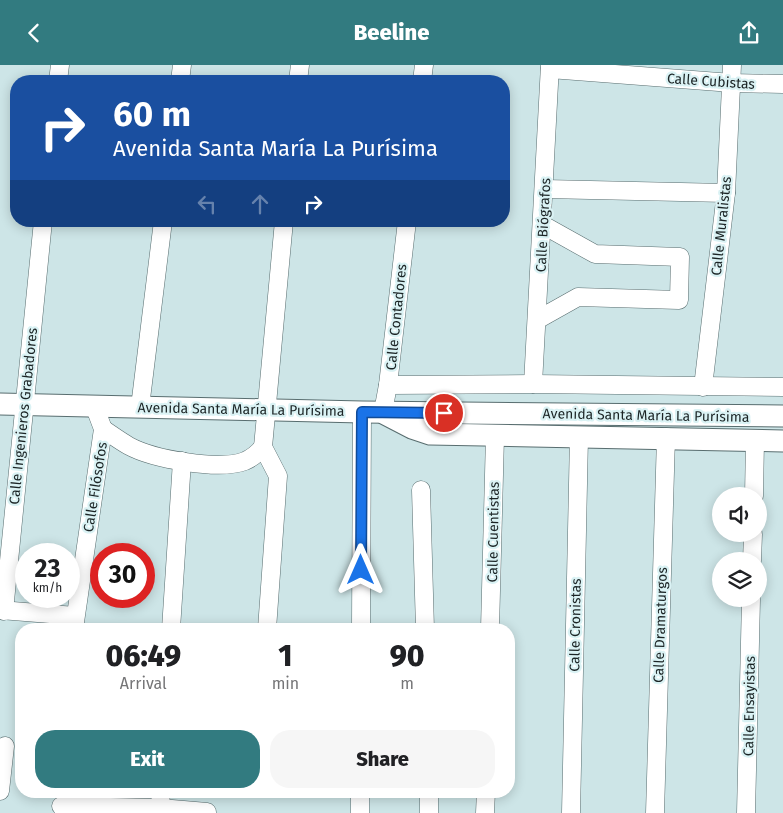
<!DOCTYPE html>
<html lang="en">
<head>
<meta charset="utf-8">
<style>
  body { margin:0; font-family:"Fira Sans",sans-serif; background:#f6f6f6; color:#202124; height:100vh; display:flex; flex-direction:column; font-size:19px; white-space:nowrap }
  * { box-sizing:border-box; margin:0 }
  p { font-size:16px; color:#757577 }
  .icon { flex:none; width:28px; height:28px; fill:none; stroke:currentColor; stroke-width:2; stroke-linecap:round; stroke-linejoin:round }
  .map { position:relative; flex:1; overflow:hidden }
  .drawer { position:absolute; left:15px; top:558px; width:500px; height:175px; display:flex; flex-direction:column; background:#fff; border-radius:20px; box-shadow:0 2px 12px #0003 }
  .drawer>* { flex:none }
  .top-card { position:absolute; left:10px; top:10px; width:500px; height:152px; border-radius:20px; box-shadow:0 2px 12px #0003; background:#1a4fa0; color:#fff; overflow:hidden }
  .controls { position:absolute; left:712px; top:422px; display:grid; gap:10px }
  .controls a { display:grid; place-items:center; width:55px; height:55px; border-radius:50%; background:#fff; box-shadow:0 2px 12px #0003; font-size:25px }
  .speed { position:absolute; left:15px; top:478px; display:flex; gap:10px; font-size:25px; font-weight:700; text-align:center }
  .speed>* { display:grid; place-content:center; width:65px; height:65px; border-radius:50%; background:#fff; box-shadow:0 2px 12px #0003; line-height:1 }
  .speed small { font-size:12px; font-weight:400 }
  .speed .limit { border:8px solid #d22; background:#fff; color:#111 }
  .pin { position:absolute; display:grid; place-items:center; width:42px; height:42px; color:#fff; margin:-21px; border:2px solid #fff; border-radius:50%; box-shadow:0 1px 5px #0007 }
  .me { position:absolute; width:55px; margin:-28px; rotate:0deg; stroke-linejoin:round; filter:drop-shadow(0 0 4px #0008) }
  .turn { display:flex; align-items:center; gap:18px; height:105px; padding:0 20px; font-size:22px }
  .turn .icon { width:65px; height:65px; stroke-width:2.5 }
  .turn b { display:block; font-size:35px; line-height:42px }
  .lanes { display:flex; align-items:center; height:48px; padding:0 20px; background:#0003; justify-content:center; gap:25px; direction:ltr }
  .lanes .off { opacity:.35 }
  .eta { display:flex; justify-content:space-evenly; align-items:center; height:85px; text-align:center }
  .eta b { font-size:30px; font-weight:800; line-height:35px }
  .cta { display:flex; gap:10px; margin-top:auto; padding:10px 20px }
  .cta a { flex:1; height:58px; border-radius:20px; background:#327b80; color:#fff; font-size:20px; font-weight:800; line-height:58px; text-align:center }
  .cta a+a { background:#f6f6f6; color:#202124 }
  header { display:flex; justify-content:space-between; align-items:center; height:65px; padding:0 20px; background:#327b80; color:#fff; font-size:22px; font-weight:800 }
  .map>svg:first-child { display:block }
</style>
</head>
<body>
<header><svg class="icon" aria-label="back" viewBox="0 0 24 24"><path d="M15 5l-7 7 7 7"/></svg>Beeline<svg class="icon" aria-label="share" viewBox="0 0 24 24"><path d="M12 15V3M7 8l5-5 5 5M5 13v7h14v-7"/></svg></header>
<div class="map">
<svg width="783" height="748" viewBox="0 0 783 748">
  <rect width="100%" height="100%" fill="#cde5e7"/>
  <g fill="none" stroke-linecap="round" stroke-linejoin="round">
    <g stroke="#586d6f" stroke-width="19">
      <g id="minor">
        <path d="M550 4 732 18 783 19"/>
        <path d="M58 16 60 0"/>
        <path d="M180 16 182 0"/>
        <path d="M298 16 300 0"/>
        <path d="M422 16 424 0"/>
        <path d="M545 124 726 128"/>
        <path d="M537 255 578 232 679 235 680 192 595 189 543 160"/>
        <path d="M533 319 550 0"/>
        <path d="M388 320 533 319 783 322"/>
        <path d="M703 322 726 128 732 0"/>
        <path d="M140 342 163 156"/>
        <path d="M383 347 388 320 407 156"/>
        <path d="M103 364C112 370 120 376 129 381 153 394 219 406 245 396 252 393 258 388 263 382"/>
        <path d="M421 425 425 564"/>
        <path d="M754 431 755 375"/>
        <path d="M752 496 753 469"/>
        <path d="M0 545 75 551"/>
        <path d="M4 546 43 156"/>
        <path d="M74 564 103 364 94 340"/>
        <path d="M171 564 182 396"/>
        <path d="M267 564 278 411 263 382 284 156"/>
        <path d="M361 564 362 347"/>
        <path d="M490 564 495 371"/>
        <path d="M0 726 5 681"/>
        <path d="M429 726V748"/>
        <path d="M61 741 160 743 207 747"/>
        <path d="M160 743 161 726"/>
        <path d="M360 748V726"/>
        <path d="M485 748 486 726"/>
        <path d="M571 748 579 372"/>
        <path d="M655 748 666 372"/>
        <path d="M746 748 751 534"/>
      </g>
    </g>
    <g stroke="#586d6f" stroke-width="23">
      <g id="major">
        <path d="M0 339 362 347 783 351"/>
        <path d="M385 349 412 363 430 369 783 376"/>
      </g>
    </g>
    <use href="#minor" stroke="#fff" stroke-width="18"/>
    <use href="#major" stroke="#fff" stroke-width="21"/>
  </g>
  <g fill="none" stroke-linecap="round" stroke-linejoin="round">
    <g stroke="#114b97" stroke-width="12">
      <path id="route" d="M361 505 362 347 444 348"/>
    </g>
    <use href="#route" stroke="#1a73e8" stroke-width="9"/>
  </g>
  <g text-anchor="middle" stroke-width="4.5" stroke-linejoin="round" paint-order="stroke">
    <g font-size="14" fill="#1b2425" stroke="#daf2f4">
      <text transform="translate(711 16) rotate(4)" y="5">Calle Cubistas</text>
      <text transform="translate(543 160) rotate(-87)" y="5">Calle Biógrafos</text>
      <text transform="translate(721 161) rotate(-84)" y="5">Calle Muralistas</text>
      <text transform="translate(396 252) rotate(-84)" y="5">Calle Contadores</text>
      <text transform="translate(241 344) rotate(1)" y="5">Avenida Santa María La Purísima</text>
      <text transform="translate(646 350) rotate(1)" y="5">Avenida Santa María La Purísima</text>
      <text transform="translate(23 351) rotate(-84)" y="5">Calle Ingenieros Grabadores</text>
      <text transform="translate(95 422) rotate(-81)" y="5">Calle Filósofos</text>
      <text transform="translate(493 467) rotate(-89)" y="5">Calle Cuentistas</text>
      <text transform="translate(575 560) rotate(-89)" y="5">Calle Cronistas</text>
      <text transform="translate(660 560) rotate(-88)" y="5">Calle Dramaturgos</text>
      <text transform="translate(749 641) rotate(-89)" y="5">Calle Ensayistas</text>
    </g>
  </g>
</svg>
<div class="controls">
<a><svg class="icon" aria-label="sound" viewBox="0 0 24 24"><path d="M4 9h4l5-4v14l-5-4H4zM17 9q2 3 0 6"/></svg></a>
<a><svg class="icon" aria-label="layers" viewBox="0 0 24 24"><path d="M12 4l9 5-9 5-9-5zM3 14l9 5 9-5"/></svg></a>
</div>
<div class="speed"><div>23<small>km/h</small></div><div class="limit">30</div></div>
<div class="pin" style="left:444px;top:348px;background:#d93025"><svg class="icon" aria-label="arrive" viewBox="0 0 24 24"><path d="M6 21V4h12l-3 4 3 4H6"/></svg></div>
<svg class="me" style="left:361px;top:505px" viewBox="-20 -20 40 40"><path d="M0-17L14 15 0 8-14 15z" fill="#1a73e8" stroke="#fff" stroke-width="4"/></svg>
<div class="top-card">
<div class="turn"><svg class="icon" aria-label="right" viewBox="0 0 24 24"><path d="M7 20v-9h11M14 6l5 5-5 5"/></svg><div><b>60 m</b>Avenida Santa María La Purísima</div></div>
<div class="lanes"><svg class="icon off" aria-label="left" viewBox="0 0 24 24"><path d="M17 20v-9H6M10 6l-5 5 5 5"/></svg><svg class="icon off" aria-label="ahead" viewBox="0 0 24 24"><path d="M12 20V5M6 11l6-6 6 6"/></svg><svg class="icon" aria-label="right" viewBox="0 0 24 24"><path d="M7 20v-9h11M14 6l5 5-5 5"/></svg></div>
</div>
<section class="drawer">
<div class="eta">
<div><b>06:49</b><p>Arrival</p></div>
<div><b>1</b><p>min</p></div>
<div><b>90</b><p>m</p></div>
</div>
<div class="cta"><a>Exit</a><a>Share</a></div>
</section>
</div>
</body>
</html>
